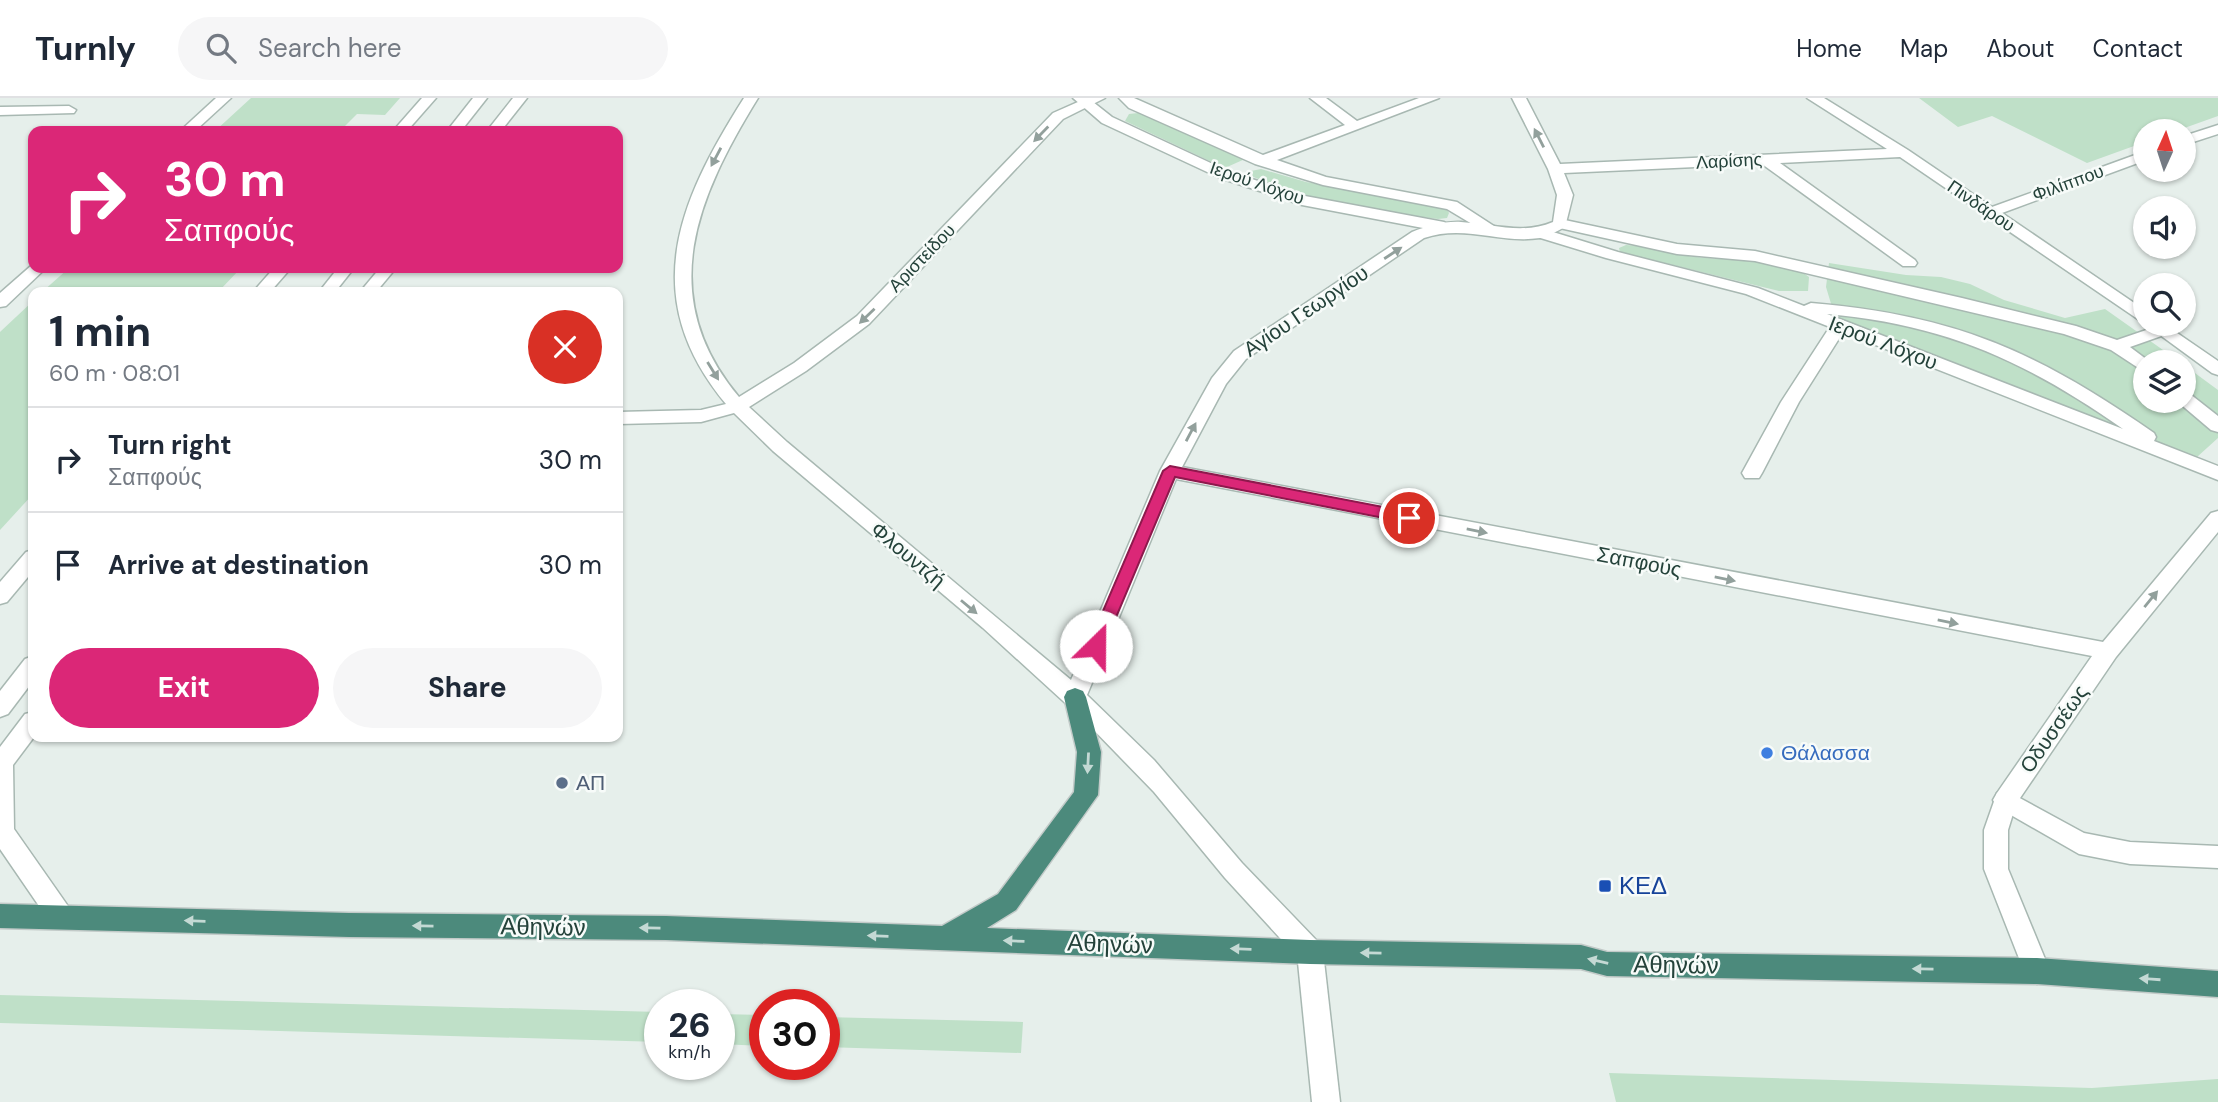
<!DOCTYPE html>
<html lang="en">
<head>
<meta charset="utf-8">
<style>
  body { margin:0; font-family:"DM Sans",sans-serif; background:#f6f6f7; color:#1f2937; height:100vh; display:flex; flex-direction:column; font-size:26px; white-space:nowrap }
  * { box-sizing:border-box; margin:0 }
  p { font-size:23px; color:#747a83 }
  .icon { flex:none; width:38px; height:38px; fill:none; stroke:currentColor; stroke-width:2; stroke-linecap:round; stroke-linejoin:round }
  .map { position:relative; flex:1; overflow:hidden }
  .drawer { position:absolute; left:28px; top:189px; width:595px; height:455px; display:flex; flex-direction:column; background:#fff; border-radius:14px; box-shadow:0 2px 5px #0004 }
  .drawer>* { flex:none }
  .top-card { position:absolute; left:28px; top:28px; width:595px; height:147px; border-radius:14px; box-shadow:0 2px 5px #0004; background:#db2777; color:#fff; overflow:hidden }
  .needle { width:46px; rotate:3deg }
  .buttons { position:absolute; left:2133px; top:21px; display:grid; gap:14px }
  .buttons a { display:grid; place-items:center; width:63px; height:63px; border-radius:50%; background:#fff; box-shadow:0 2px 5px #0004; font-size:35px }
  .speed { position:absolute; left:644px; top:891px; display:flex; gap:14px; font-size:35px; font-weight:700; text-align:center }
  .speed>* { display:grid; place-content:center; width:91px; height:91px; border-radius:50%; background:#fff; box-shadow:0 2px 5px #0004; line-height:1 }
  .speed small { font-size:18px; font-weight:400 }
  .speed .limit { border:10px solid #d22; background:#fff; color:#111 }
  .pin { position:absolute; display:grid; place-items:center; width:60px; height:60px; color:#fff; margin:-30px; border:4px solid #fff; border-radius:50%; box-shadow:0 2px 7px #0007 }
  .me { position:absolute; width:77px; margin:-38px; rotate:23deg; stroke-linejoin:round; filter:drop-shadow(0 0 5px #0008) }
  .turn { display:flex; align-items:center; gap:24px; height:147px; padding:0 21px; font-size:32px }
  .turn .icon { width:91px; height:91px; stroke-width:2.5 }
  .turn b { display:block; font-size:49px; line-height:60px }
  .round { display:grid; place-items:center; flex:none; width:74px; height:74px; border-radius:37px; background:#f6f6f7 }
  .summary { display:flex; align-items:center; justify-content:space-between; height:119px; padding:0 21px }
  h1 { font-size:42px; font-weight:700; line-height:52px }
  .cta { display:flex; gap:14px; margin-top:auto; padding:14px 21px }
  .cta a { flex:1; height:80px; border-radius:42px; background:#db2777; color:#fff; font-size:28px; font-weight:700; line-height:80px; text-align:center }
  .cta a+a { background:#f6f6f7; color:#1f2937 }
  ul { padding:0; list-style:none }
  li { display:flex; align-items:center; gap:21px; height:105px; padding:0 21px; border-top:2px solid #e0e1e3 }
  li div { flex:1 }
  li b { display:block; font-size:26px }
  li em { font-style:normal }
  header { display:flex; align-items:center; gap:42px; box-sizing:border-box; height:98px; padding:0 35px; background:#fff; border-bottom:2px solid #e0e1e3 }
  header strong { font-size:33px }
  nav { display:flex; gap:38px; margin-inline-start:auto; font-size:24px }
  .search { width:490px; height:63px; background:#f6f6f7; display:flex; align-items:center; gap:18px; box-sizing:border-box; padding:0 24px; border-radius:38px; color:#747a83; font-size:26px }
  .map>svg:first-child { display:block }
</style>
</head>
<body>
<header>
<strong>Turnly</strong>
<div class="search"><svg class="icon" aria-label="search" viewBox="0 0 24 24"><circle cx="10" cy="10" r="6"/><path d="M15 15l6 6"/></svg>Search here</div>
<nav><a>Home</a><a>Map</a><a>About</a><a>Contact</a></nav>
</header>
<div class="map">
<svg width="2218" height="1004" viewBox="0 0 2218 1004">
  <rect width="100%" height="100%" fill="#e6efeb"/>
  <g fill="#bfe0c8">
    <path d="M251 0H400L385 17 357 16 340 33H215Z"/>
    <path d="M1919 0H2218V18L2176 33H2146L2145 44 2087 65 1992 18 1958 29Z"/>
    <path d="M1138 15 1150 18 1245 61 1227 69 1218 67 1125 23 1129 16Z"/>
    <path d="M1261 71 1306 84 1446 110 1449 115 1447 120 1438 121C1373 113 1312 103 1251 78V73Z"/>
    <path d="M1626 147C1649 148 1672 157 1696 159 1727 163 1784 159 1809 179L1808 193H1779L1620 154 1619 150Z"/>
    <path d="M1829 165 1906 177 1941 179 1970 186 2004 202 2065 220 2105 211 2180 264H2146V303H2184V267L2218 292V340L2197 359 1835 219 1826 189Z"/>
    <path d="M69 170H241L218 194H42Z"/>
    <path d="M33 203V396L0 432V234Z"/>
    <path d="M0 897 660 914V944L0 925Z"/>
    <path d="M719 916 765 917V948L719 946Z"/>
    <path d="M824 919 1023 924 1021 955 824 949Z"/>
    <path d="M1609 975 2092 990 2218 981V1004H1616Z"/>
  </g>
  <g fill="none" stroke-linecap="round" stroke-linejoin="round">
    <g stroke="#a8b8b2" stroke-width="3">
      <g id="service">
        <path d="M216 0H231L195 33H180Z"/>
        <path d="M32 167 33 170H46L6 208 0 209V195Z"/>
        <path d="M1839 223 1847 228 1799 304 1762 375 1759 380H1745L1742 375 1781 304 1833 224Z"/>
        <path d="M33 614 34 639 13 667 14 731 70 811 74 819 70 827 61 831 52 827 0 751V649L25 616Z"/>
        <path d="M2005 692 2084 735 2130 744 2218 748V770L2130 766 2079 756 1997 709 1993 702 1997 695Z"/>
      </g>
    </g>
    <g stroke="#a8b8b2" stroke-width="3">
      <g id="pedestrian">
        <path d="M1073 0H1088L1112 19 1230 74 1305 98 1444 124 1452 129 1444 134 1302 107 1220 80 1102 25Z"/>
        <path d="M1119 0H1134L1263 57 1345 27 1310 0H1326L1357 23 1419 0H1439L1277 62 1326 79 1457 104 1500 132 1497 135H1487L1447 111 1323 87 1255 66 1129 10Z"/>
        <path d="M1560 121 1677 146 1755 153 1962 200 2076 228 2117 242 2161 227 2170 232 2167 236 2130 249 2150 264H2146V275L2111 252 2064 236 1755 163 1677 156 1555 129 1552 126Z"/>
        <path d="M1540 130 1618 154 1758 190 1804 208 1811 205C1955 217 2036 253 2154 335L2156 339 2154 343 2218 368V382L1746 196 1606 160 1534 138 1532 135 1534 132ZM1827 216C1944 226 2028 264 2123 331Z"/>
        <path d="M2184 294 2190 296 2218 318V334L2211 332 2178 304 2184 303Z"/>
      </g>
    </g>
    <g stroke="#a8b8b2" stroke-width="3">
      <g id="minor">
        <path d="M513 0H527L501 33H487Z"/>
        <path d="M744 0H758C697 99 654 198 739 299L794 265 857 218 1053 15 1087 0H1105L1063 21 869 226 806 273 749 309 787 344 1071 582 1160 373 1212 280 1234 253 1412 134C1428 128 1444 123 1461 124 1493 126 1522 137 1553 124L1557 97 1548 71 1512 0H1526L1560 66 1887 51 1807 0H1824L1908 52 1992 109 2146 53V62L2002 115 2146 213V226H2164L2218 263V277L2212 275 2145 226 1900 59 1780 65 1915 162 1917 165 1915 168H1903L1762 66 1564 75 1573 97 1565 129C1557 133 1549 138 1540 140 1499 146 1465 126 1424 140L1246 261 1226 286 1182 369 2103 544 2211 415 2218 413V434L2116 559 2016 706 2008 732V771L2050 873 2046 882 2037 886 2028 882 2024 873 1984 771V732L1997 695 2092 558 1176 381 1087 597 1154 662 1242 765 1319 845 1323 854 1319 863 1310 866 1301 863 1225 780 1154 694 1085 623 983 530 773 353 734 315 701 324 618 326V314L701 312 726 306C637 199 678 104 744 0Z"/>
        <path d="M69 8 76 12 74 15 0 17V9Z"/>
        <path d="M2218 27V36L2184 47V38Z"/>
        <path d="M380 170H396L376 194H360Z"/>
      </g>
    </g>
    <g stroke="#a8b8b2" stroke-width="3">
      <g id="tertiary">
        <path d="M422 0H436L407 33H393Z"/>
        <path d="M473 0H487L461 33H447Z"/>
        <path d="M274 170H291L270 194H253Z"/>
        <path d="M338 170H354L335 194H319Z"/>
        <path d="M33 452V473L7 504 0 506V484L26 454Z"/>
        <path d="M33 558V583L8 616 0 619V593L25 561Z"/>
        <path d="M1310 842 1319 845 1323 854 1340 1004H1312L1297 854 1301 845Z"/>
      </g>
    </g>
    <g stroke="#c2cac8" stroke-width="3">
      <path id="trunk" d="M1075 590 1083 593 1086 599 1101 654 1098 697 1016 812 987 830 1310 842 1581 847 1607 854 2037 860 2218 873V899L2037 886 1607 878 1581 871 1310 866 666 842 349 839 0 830V806L349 815 666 818 942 828 998 796 1074 694 1077 654 1064 599 1067 593Z"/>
    </g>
    <use href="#service" fill="#fff" fill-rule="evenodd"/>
    <use href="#pedestrian" fill="#fff" fill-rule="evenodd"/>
    <use href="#minor" fill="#fff" fill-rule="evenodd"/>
    <use href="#tertiary" fill="#fff" fill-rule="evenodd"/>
    <use href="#trunk" fill="#4c8a7c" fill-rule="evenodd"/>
  </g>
  <defs><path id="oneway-solid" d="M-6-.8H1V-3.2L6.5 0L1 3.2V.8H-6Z" transform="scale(1.75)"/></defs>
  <g fill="#92a09c">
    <use href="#oneway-solid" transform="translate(1041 36) rotate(134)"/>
    <use href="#oneway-solid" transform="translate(1539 40) rotate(-117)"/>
    <use href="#oneway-solid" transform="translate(716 59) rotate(118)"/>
    <use href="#oneway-solid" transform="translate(1393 155) rotate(-33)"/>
    <use href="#oneway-solid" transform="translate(867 218) rotate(136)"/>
    <use href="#oneway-solid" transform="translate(713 273) rotate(58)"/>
    <use href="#oneway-solid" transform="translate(1191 334) rotate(-62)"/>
    <use href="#oneway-solid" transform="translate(1477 433) rotate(11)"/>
    <use href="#oneway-solid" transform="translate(1725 481) rotate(11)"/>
    <use href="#oneway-solid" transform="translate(2151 501) rotate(-51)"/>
    <use href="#oneway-solid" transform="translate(969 509) rotate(40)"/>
    <use href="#oneway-solid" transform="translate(1948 524) rotate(11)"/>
  </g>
  <g fill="#c4d9d4">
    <use href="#oneway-solid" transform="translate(1088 665) rotate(93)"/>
    <use href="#oneway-solid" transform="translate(195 823) rotate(-178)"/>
    <use href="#oneway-solid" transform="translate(423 828) rotate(-179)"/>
    <use href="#oneway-solid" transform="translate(650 830) rotate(-179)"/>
    <use href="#oneway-solid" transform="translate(878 838) rotate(-178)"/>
    <use href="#oneway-solid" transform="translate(1014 843) rotate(-178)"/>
    <use href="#oneway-solid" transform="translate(1241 851) rotate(-178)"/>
    <use href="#oneway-solid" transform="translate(1371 855) rotate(-179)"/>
    <use href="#oneway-solid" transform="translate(1598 863) rotate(-167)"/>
    <use href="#oneway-solid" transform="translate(1923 871) rotate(-179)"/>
    <use href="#oneway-solid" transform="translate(2150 881) rotate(-176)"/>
  </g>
  <path fill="#db2777" stroke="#8e194d" stroke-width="2" d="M1170 368 1409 414 1417 420 1409 425 1175 379 1104 548 1096 555 1090 553 1088 548 1163 373Z"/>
  <circle fill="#3f7fe0" stroke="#f7fbf9" stroke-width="2.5" cx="1767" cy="655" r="7"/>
  <circle fill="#5c6f8a" stroke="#f7fbf9" stroke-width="2.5" cx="562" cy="685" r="7"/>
  <rect fill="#1a4fb4" stroke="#f7fbf9" stroke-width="2.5" x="1598" y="781" width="14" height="14" rx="3.5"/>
  <g text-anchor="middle" stroke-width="5" stroke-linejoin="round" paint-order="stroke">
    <g font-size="18" fill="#24423a" stroke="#f7fbf9">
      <text transform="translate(1729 63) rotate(-3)" y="6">Λαρίσης</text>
      <text transform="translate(1257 85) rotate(19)" y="6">Ιερού Λόχου</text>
      <text transform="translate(2068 85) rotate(-20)" y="6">Φιλίππου</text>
      <text transform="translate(1981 108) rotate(34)" y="6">Πινδάρου</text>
      <text transform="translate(922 160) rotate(-46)" y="6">Αριστείδου</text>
    </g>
    <g font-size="21" fill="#24423a" stroke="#f7fbf9">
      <text transform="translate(1306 213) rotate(-34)" y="7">Αγίου Γεωργίου</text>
      <text transform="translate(1883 245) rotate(21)" y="7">Ιερού Λόχου</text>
      <text transform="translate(908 457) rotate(40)" y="7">Φλουντζή</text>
      <text transform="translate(1639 464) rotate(11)" y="7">Σαπφούς</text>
      <text transform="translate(2054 631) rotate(-55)" y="7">Οδυσσέως</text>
    </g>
    <g font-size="21" fill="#366cbe" stroke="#f7fbf9" text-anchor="start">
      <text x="1781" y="662">Θάλασσα</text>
    </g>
    <g font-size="21" fill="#4e5e75" stroke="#f7fbf9" text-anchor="start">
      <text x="576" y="692">ΑΠ</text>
    </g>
    <g font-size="24" fill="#164399" stroke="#f7fbf9" text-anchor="start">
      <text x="1619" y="796">ΚΕΔ</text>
    </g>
    <g font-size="24" fill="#24423a" stroke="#f7fbf9">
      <text transform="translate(543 829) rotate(1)" y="8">Αθηνών</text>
      <text transform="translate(1110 846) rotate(2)" y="8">Αθηνών</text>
      <text transform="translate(1676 867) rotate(1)" y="8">Αθηνών</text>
    </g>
  </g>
</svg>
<div class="buttons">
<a><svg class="needle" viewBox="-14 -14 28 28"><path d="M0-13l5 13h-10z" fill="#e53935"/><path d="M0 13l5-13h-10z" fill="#747a83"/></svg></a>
<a><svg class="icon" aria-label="sound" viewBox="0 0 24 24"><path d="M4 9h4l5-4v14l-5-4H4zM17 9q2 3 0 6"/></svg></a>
<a><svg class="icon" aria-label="search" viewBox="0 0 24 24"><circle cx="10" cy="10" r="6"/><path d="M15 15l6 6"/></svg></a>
<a><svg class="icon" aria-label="layers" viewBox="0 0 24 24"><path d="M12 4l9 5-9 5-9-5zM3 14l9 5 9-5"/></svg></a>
</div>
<div class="speed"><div>26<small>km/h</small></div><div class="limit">30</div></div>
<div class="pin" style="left:1409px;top:420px;background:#d93025"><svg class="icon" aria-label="arrive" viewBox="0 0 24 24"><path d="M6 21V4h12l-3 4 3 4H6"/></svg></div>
<svg class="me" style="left:1096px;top:548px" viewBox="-20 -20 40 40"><circle r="19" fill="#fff"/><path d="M0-13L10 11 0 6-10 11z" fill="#db2777"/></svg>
<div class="top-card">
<div class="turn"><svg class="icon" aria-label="right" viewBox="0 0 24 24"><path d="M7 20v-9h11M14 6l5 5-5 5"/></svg><div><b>30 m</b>Σαπφούς</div></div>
</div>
<section class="drawer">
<div class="summary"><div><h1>1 min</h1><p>60 m · 08:01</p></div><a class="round" style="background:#d93025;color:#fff"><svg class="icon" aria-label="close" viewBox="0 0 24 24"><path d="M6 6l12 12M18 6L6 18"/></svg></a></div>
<ul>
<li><svg class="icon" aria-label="right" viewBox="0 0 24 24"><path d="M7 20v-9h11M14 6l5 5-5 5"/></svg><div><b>Turn right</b><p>Σαπφούς</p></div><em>30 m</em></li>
<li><svg class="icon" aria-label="arrive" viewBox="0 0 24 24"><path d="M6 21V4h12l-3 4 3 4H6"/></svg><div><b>Arrive at destination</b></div><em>30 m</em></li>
</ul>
<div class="cta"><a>Exit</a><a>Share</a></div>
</section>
</div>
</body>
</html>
